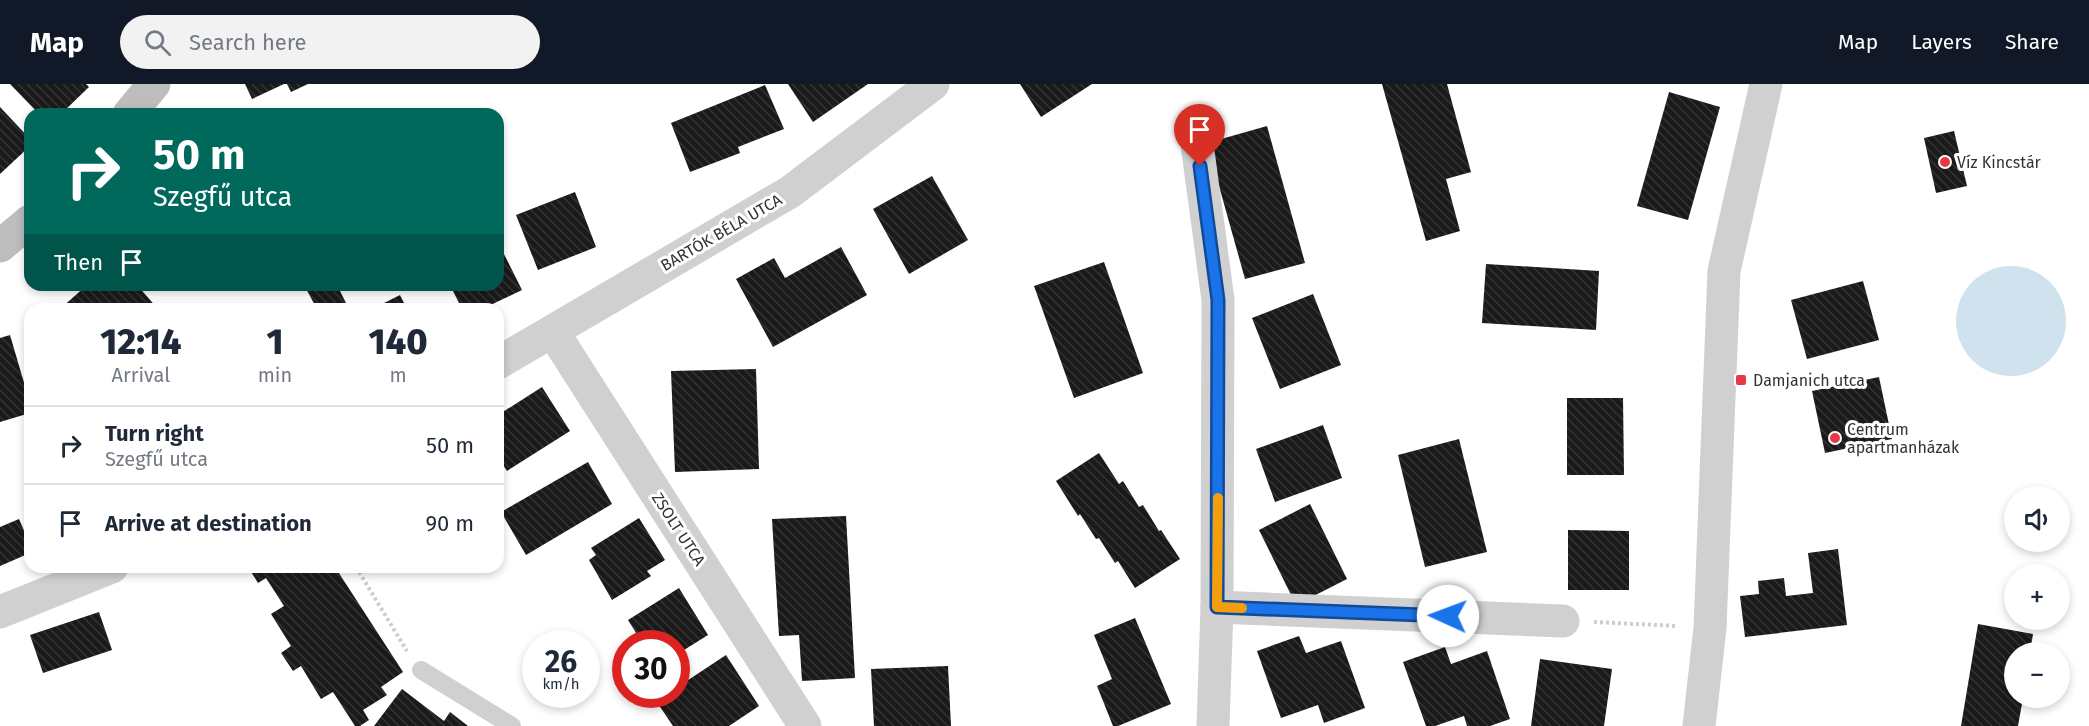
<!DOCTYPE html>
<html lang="en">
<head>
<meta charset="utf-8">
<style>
  body { margin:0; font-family:"Fira Sans",sans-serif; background:#f2f2f3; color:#1f2937; height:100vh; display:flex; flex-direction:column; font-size:22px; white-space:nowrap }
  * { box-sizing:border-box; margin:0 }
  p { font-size:20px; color:#747a83 }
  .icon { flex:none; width:33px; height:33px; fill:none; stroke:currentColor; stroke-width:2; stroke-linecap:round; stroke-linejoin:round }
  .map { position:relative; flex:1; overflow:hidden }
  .panel { position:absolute; left:24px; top:219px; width:480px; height:270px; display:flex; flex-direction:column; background:#fff; border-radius:18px; box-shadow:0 3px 9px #0003 }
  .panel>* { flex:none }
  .top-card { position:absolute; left:24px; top:24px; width:480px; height:183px; border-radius:18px; box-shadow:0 3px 9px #0003; background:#00695c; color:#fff; overflow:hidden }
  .buttons { position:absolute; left:2004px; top:402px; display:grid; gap:12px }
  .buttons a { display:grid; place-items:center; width:66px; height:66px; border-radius:50%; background:#fff; box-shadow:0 3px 9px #0003; font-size:30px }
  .speed { position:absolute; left:522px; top:546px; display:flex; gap:12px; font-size:30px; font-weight:700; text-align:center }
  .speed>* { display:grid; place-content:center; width:78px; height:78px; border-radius:50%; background:#fff; box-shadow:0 3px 9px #0003; line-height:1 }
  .speed small { font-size:15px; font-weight:400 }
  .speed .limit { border:9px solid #d22; background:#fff; color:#111 }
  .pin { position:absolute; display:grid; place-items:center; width:51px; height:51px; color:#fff; margin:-62px -26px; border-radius:50% 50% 50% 0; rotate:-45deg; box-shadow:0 0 6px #0007 }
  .pin .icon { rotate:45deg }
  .me { position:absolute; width:66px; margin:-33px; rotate:272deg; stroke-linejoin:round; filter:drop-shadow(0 0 4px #0008) }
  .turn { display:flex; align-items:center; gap:21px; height:126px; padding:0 30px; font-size:27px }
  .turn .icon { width:78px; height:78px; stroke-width:2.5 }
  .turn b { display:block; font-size:42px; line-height:51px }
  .then { display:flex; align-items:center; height:57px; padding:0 30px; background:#0003; gap:12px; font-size:22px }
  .eta { display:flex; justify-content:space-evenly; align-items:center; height:102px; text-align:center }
  .eta b { font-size:36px; font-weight:800; line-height:42px }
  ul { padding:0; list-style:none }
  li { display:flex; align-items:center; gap:18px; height:78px; padding:0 30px; border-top:2px solid #e0e1e3 }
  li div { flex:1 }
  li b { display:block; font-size:22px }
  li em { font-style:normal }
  header { display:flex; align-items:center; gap:36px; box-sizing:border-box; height:84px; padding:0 30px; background:#111827; color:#fff }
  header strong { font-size:28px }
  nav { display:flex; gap:33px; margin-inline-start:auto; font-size:21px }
  .search { width:420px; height:54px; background:#f2f2f3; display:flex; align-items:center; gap:15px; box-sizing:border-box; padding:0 21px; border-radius:33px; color:#747a83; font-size:22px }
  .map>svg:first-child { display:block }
</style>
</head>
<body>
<header>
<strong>Map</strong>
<div class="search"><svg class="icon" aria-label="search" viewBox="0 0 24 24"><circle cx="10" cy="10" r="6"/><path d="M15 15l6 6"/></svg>Search here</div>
<nav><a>Map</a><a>Layers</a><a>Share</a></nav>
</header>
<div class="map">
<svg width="2089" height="642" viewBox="0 0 2089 642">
  <defs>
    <pattern id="building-back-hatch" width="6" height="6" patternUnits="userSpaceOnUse" patternTransform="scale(1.5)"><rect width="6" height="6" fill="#1a1a1a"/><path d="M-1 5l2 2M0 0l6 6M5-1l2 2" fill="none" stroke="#333"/></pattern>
  </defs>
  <rect width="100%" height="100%" fill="#fff"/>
  <circle fill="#cfe2ee" cx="2011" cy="237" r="55"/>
  <g fill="url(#building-back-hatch)">
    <path d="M10 0H86L89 3 61 30H39Z"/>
    <path d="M245 0H284L252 15Z"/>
    <path d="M287 0H308L291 8Z"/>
    <path d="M788 0H868L813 38Z"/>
    <path d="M1020 0H1092L1041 33Z"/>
    <path d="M1382 0H1447L1471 88 1446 95 1460 147 1426 157Z"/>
    <path d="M765 1 784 45 738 63 740 69 690 88 671 39Z"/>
    <path d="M1669 8 1720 23 1688 136 1637 122Z"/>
    <path d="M0 23 30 55V62L0 90Z"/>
    <path d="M1267 42 1305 179 1245 195 1207 59Z"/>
    <path d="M1954 47 1967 102 1936 109 1924 54Z"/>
    <path d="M932 92 968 156 909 190 873 125Z"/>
    <path d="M575 108 596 163 538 186 516 131Z"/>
    <path d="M498 158 522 206 482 225H462L450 201H498Z"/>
    <path d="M841 163 867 211 773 263 736 195 774 174 785 194Z"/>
    <path d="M1104 178 1143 289 1074 314 1034 202Z"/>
    <path d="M1486 180 1599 187 1596 246 1482 239Z"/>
    <path d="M1863 197 1879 256 1807 275 1791 216Z"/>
    <path d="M87 201H137L158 225H60Z"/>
    <path d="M304 201H337L349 225H317Z"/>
    <path d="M1313 210 1341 281 1280 305 1252 234Z"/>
    <path d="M400 211 407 225H372Z"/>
    <path d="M10 251 30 319V329L0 338V254Z"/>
    <path d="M756 285 759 385 675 388 671 287Z"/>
    <path d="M1879 293 1892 355 1825 369 1812 307Z"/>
    <path d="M542 303 570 347 507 387 498 373V331Z"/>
    <path d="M1567 314H1623L1624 391H1567Z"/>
    <path d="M1323 341 1342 394 1275 418 1256 365Z"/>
    <path d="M1459 355 1487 468 1425 483 1398 371Z"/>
    <path d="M1099 369 1119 400 1123 397 1139 423 1143 421 1159 447 1161 446 1180 475 1135 504 1118 477 1115 479 1099 454 1096 455 1080 430 1078 432 1056 397Z"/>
    <path d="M588 378 612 420 526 471 501 428Z"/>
    <path d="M1310 420 1347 495 1296 521 1259 446Z"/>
    <path d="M846 432 855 594 802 597 799 551 779 552 772 435Z"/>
    <path d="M639 434 665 476 647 487 651 492 612 516 589 476 596 471 591 464Z"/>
    <path d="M19 435 30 460V469L0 482V443Z"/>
    <path d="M1568 446 1629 447V506H1568Z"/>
    <path d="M1838 465 1847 541 1745 553 1740 512 1759 510 1758 497 1784 494 1786 512 1813 509 1808 469Z"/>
    <path d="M248 483H335L403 588 381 603 387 611 363 626 369 636 360 642H355L333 608 321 615 301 582 293 587 281 569 291 562 271 530 284 522 266 494 258 499Z"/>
    <path d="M679 504 708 551 676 571V560H643L628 536Z"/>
    <path d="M99 528 112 566 43 589 30 551Z"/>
    <path d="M1135 534 1171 620 1118 642H1113L1097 602 1112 595 1094 551Z"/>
    <path d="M1978 540 2033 550 2030 568H2014V614H2023L2018 642H1961Z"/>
    <path d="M1299 552 1306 569 1341 557 1365 624 1324 639 1318 621 1281 634 1257 567Z"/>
    <path d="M1445 563 1451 580 1487 567 1510 635 1490 642H1467L1464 632 1435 642H1426L1403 578Z"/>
    <path d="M726 571 759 622 729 642H673L656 617 666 610H676V604Z"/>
    <path d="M1540 575 1612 585 1604 642H1531Z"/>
    <path d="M948 582 951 642H874L871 585Z"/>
    <path d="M402 605 444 637 450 628 468 642H374Z"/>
  </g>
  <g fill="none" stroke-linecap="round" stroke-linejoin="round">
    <g stroke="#cdcdcd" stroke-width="4" stroke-dasharray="3 3" stroke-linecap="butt">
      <path d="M356 483 407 567"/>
      <path d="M1594 538 1677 542"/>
    </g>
    <path stroke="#d0d0d0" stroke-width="18" d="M421 586 512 642"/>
    <g stroke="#d0d0d0" stroke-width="33">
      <path d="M1197 60 1218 216 1217 523 1213 642"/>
      <path d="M553 248 805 642"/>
      <path d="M498 279 790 108 933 0"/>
      <path d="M1217 523 1563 537"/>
      <path d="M0 528 112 483"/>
      <path d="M1699 642 1710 544 1724 187 1766 0"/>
    </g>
    <g stroke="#bdbdbd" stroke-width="33">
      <path d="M129 30 154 0"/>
      <path d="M0 162 30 137"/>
    </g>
  </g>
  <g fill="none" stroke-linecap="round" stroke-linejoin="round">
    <g stroke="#114b97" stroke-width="15">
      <path id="route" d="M1200 82 1218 216 1217 523 1448 532"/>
    </g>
    <use href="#route" stroke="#1a73e8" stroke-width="10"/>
    <path stroke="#f59e0b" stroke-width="10" d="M1218 414 1217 523 1242 524"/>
  </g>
  <g fill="#e63946" stroke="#fff" stroke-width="2">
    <circle cx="1945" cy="78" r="6"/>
    <rect x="1735" y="290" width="12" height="12" rx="3"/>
    <circle cx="1835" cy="354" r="6"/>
  </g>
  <g text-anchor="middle" stroke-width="6" stroke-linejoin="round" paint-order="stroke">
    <g font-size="16" fill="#333" stroke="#fff" text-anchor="start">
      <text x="1957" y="84">Víz Kincstár</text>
      <text x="1753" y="302">Damjanich utca</text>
      <text x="1847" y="351">Centrum<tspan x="1847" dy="18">apartmanházak</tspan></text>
    </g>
    <g font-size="16" fill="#333" stroke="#fff">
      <text transform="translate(721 148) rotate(-30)" y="6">BARTÓK BÉLA UTCA</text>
      <text transform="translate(679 445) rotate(57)" y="6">ZSOLT UTCA</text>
    </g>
  </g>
</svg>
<div class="buttons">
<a><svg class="icon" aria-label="sound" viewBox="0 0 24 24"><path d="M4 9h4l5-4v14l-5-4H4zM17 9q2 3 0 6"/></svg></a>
<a>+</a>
<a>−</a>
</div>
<div class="speed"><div>26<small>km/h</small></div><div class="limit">30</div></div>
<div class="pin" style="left:1200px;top:82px;background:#d93025"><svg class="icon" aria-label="arrive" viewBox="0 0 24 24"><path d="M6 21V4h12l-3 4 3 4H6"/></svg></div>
<svg class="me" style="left:1448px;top:532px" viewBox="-20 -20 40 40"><circle r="19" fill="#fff"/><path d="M0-13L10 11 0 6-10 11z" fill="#1a73e8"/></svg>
<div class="top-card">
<div class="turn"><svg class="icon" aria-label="right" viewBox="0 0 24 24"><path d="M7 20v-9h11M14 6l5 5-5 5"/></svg><div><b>50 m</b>Szegfű utca</div></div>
<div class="then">Then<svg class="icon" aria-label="arrive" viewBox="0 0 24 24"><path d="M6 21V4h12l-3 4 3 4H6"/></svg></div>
</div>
<section class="panel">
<div class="eta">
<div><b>12:14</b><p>Arrival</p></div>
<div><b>1</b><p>min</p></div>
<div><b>140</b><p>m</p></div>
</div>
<ul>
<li><svg class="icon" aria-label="right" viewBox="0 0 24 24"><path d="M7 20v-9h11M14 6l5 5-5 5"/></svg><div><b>Turn right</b><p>Szegfű utca</p></div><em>50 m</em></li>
<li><svg class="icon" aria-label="arrive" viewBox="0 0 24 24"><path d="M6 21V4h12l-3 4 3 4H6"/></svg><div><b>Arrive at destination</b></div><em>90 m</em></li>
</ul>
</section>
</div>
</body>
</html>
